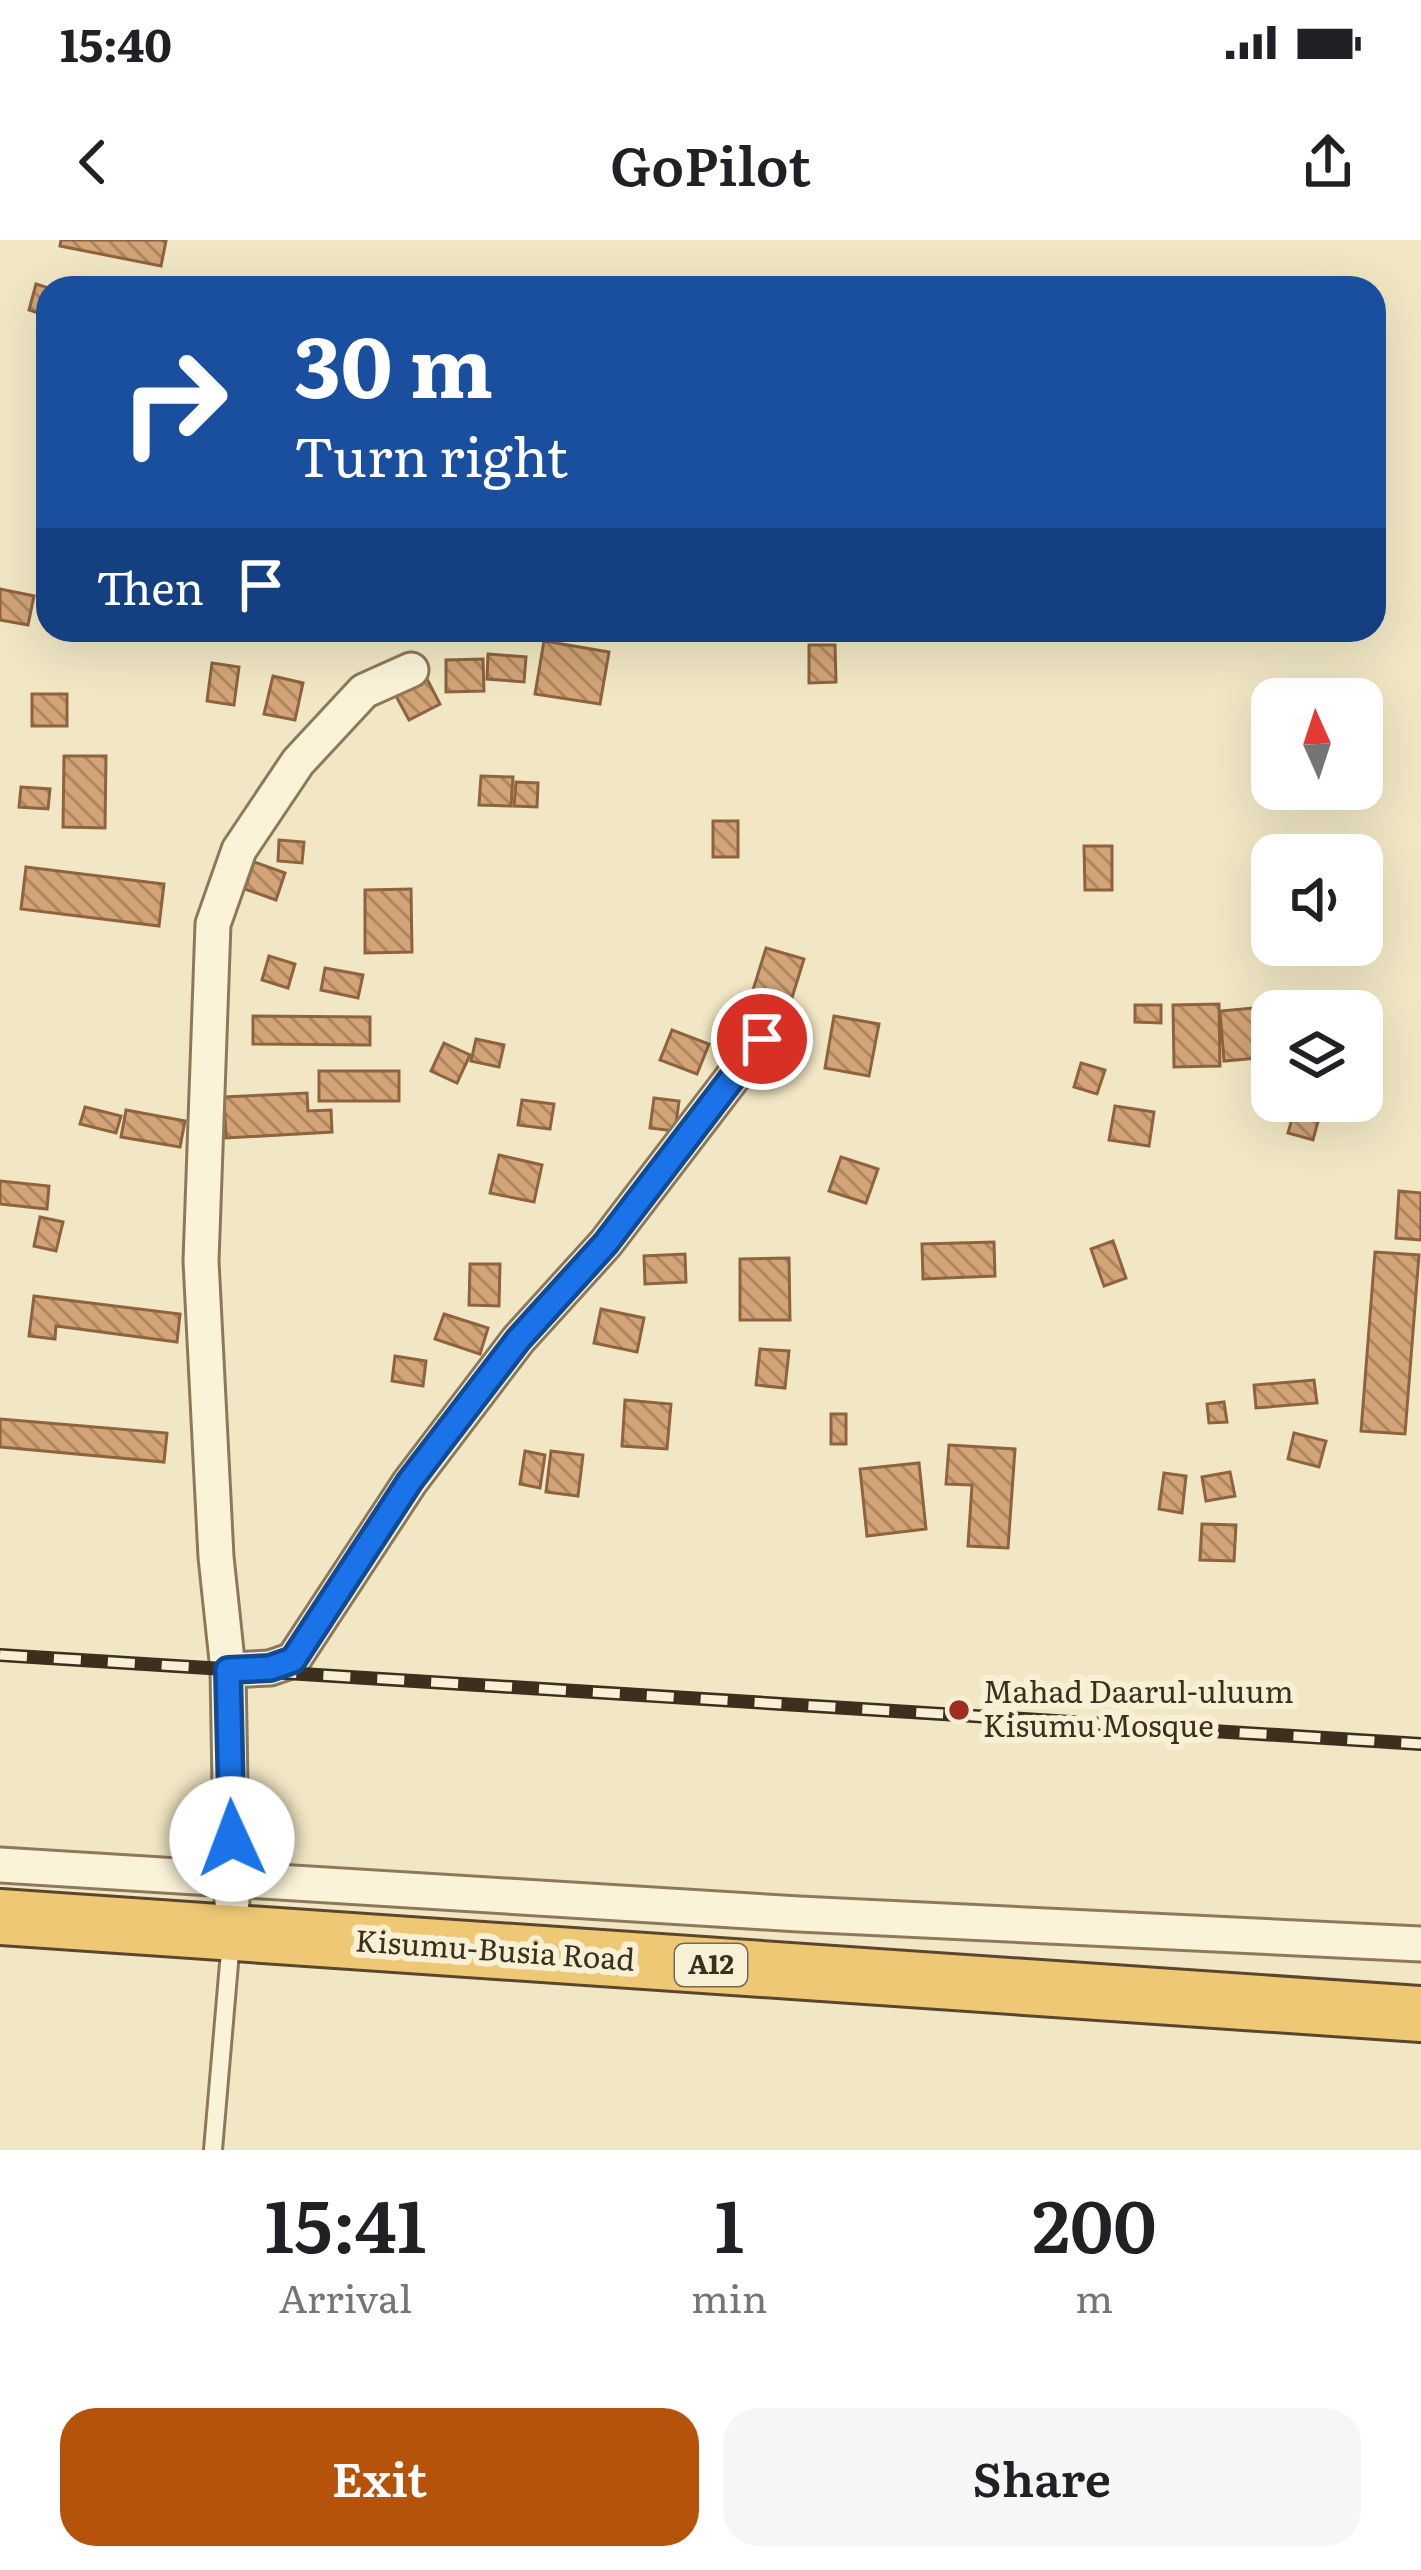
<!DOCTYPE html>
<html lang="en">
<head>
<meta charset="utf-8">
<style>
  body { margin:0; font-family:Literata,serif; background:#f6f6f6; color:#202124; height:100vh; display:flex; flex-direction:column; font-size:45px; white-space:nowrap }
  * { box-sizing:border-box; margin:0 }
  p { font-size:39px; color:#757577 }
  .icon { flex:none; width:66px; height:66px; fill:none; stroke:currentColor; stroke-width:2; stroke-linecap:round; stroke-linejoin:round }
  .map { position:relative; height:1910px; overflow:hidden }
  .sheet { display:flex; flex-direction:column; background:#fff; flex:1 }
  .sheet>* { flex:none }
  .banner { position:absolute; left:36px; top:36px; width:1350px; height:366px; border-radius:36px; box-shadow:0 12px 48px #0002; background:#1a4fa0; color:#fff; overflow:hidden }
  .needle { width:78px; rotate:357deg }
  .buttons { position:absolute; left:1251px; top:438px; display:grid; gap:24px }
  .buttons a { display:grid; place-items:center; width:132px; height:132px; border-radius:24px; background:#fff; box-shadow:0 12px 48px #0002; font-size:60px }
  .pin { position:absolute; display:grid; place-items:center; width:102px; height:102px; color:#fff; margin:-51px; border:6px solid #fff; border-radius:50%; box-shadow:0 3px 12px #0007 }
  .me { position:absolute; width:132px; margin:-66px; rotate:358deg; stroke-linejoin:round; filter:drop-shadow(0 0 9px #0008) }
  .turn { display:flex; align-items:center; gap:42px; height:252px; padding:0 60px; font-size:54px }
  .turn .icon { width:156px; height:156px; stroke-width:2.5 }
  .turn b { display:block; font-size:84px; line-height:102px }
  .then { display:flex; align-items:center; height:114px; padding:0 60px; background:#0003; gap:24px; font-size:45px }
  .eta { display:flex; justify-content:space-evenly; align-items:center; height:204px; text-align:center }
  .eta b { font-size:72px; font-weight:600; line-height:84px }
  .cta { display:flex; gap:24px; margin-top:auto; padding:24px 60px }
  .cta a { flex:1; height:138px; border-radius:36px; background:#b45309; color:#fff; font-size:48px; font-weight:600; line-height:138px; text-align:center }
  .cta a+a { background:#f6f6f6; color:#202124 }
  .status { display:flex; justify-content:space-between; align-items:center; height:84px; padding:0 60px; background:#fff; direction:ltr }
  .status svg { height:33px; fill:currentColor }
  header { display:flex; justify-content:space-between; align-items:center; height:156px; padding:0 60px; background:#fff; font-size:54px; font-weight:600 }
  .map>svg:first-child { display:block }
</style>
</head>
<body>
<div class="status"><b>15:40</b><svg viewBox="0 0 49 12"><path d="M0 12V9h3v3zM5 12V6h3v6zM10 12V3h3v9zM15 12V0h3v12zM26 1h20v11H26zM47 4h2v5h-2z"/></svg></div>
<header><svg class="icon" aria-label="back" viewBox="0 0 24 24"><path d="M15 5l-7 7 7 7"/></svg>GoPilot<svg class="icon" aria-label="share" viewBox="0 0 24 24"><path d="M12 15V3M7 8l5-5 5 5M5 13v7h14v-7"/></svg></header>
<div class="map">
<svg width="1421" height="1910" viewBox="0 0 1421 1910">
  <defs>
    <pattern id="building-back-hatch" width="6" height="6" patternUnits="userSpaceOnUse" patternTransform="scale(3)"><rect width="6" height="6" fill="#d2a477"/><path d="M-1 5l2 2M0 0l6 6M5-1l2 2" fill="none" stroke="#ac8661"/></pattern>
  </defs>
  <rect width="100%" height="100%" fill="#f1e7c4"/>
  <g fill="url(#building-back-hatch)" stroke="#8e633d" stroke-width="3">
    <path d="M61 0H161L166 1 161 26 60 6Z"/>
    <path d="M36 44 49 48 48 76 29 70Z"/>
    <path d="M0 349 34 356 28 385 0 380Z"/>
    <path d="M285 390H325L324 397Z"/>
    <path d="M544 401 609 412 600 464 535 454Z"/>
    <path d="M809 405H835L836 442 809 443Z"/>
    <path d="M488 414 526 417 524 442 487 439Z"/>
    <path d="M483 419 484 451 446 452V420Z"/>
    <path d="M212 423 239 427 234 465 207 461Z"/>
    <path d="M273 436 303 443 295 480 264 474Z"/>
    <path d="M427 439 440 464 409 480 396 456Z"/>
    <rect x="32" y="454" width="35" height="32"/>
    <path d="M64 516H106L105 588 63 587Z"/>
    <path d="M481 536 513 537 511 566 479 565Z"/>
    <path d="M516 542 538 543 537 567 514 566Z"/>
    <path d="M21 547 50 549 48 569 19 567Z"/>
    <rect x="713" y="581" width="25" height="36"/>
    <path d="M279 600 304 602 302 623 278 621Z"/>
    <path d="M1084 606H1112V650H1085Z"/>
    <path d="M254 622 285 633 276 660 245 649Z"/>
    <path d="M26 627 164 644 159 686 21 669Z"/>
    <path d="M411 649 412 712 365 713V650Z"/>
    <path d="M766 708 804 719 786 777 748 766Z"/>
    <path d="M269 716 295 724 288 748 262 740Z"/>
    <path d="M325 728 363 735 358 758 321 750Z"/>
    <path d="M1219 764 1220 826 1174 827 1173 765Z"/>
    <path d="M1135 765H1161V783L1135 782Z"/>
    <path d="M1265 767 1269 817 1224 821 1220 771Z"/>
    <path d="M253 776 370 777V805L253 804Z"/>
    <path d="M834 776 879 784 869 836 825 828Z"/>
    <path d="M672 790 709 804 697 834 660 820Z"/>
    <path d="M476 799 504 805 499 827 471 821Z"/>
    <path d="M444 803 470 815 457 843 431 831Z"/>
    <path d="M1081 823 1105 830 1097 854 1074 847Z"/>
    <rect x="319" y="831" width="80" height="30"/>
    <path d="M307 853 308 871 331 870 332 892 226 898 224 857Z"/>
    <path d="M654 858 679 861 675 891 650 888Z"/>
    <path d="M522 860 554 864 550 889 518 885Z"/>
    <path d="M1115 866 1154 872 1149 906 1109 900Z"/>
    <path d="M85 867 121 876 116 893 80 884Z"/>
    <path d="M1295 868 1320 874 1313 900 1288 893Z"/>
    <path d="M126 870 185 881 180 907 121 897Z"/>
    <path d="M499 915 542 925 534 962 490 953Z"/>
    <path d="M841 917 878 929 866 963 829 951Z"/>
    <path d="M0 941 49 946 47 969 0 964Z"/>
    <path d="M1399 951 1421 953V1000L1396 998Z"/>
    <path d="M40 977 63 982 56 1011 34 1006Z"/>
    <path d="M1113 1001 1126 1038 1104 1046 1091 1009Z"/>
    <path d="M994 1002 995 1036 923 1039 922 1004Z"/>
    <path d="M1375 1012 1419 1015 1405 1194 1361 1191Z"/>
    <path d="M685 1014 686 1042 645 1044 644 1016Z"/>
    <path d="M789 1018 790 1080H740V1019Z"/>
    <path d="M470 1024H500L499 1066 469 1065Z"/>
    <path d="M34 1056 180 1074 177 1102 56 1086 55 1099 29 1096Z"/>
    <path d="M601 1069 644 1078 637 1112 594 1103Z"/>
    <path d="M444 1074 488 1088 480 1114 435 1099Z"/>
    <path d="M760 1109 789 1111 785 1148 756 1145Z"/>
    <path d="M395 1116 426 1121 423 1146 392 1141Z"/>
    <path d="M1314 1140 1317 1163 1256 1168 1254 1145Z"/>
    <path d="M625 1160 671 1164 667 1209 622 1206Z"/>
    <path d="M1224 1162 1227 1182 1209 1183 1207 1164Z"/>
    <rect x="831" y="1174" width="15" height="30"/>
    <path d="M0 1179 167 1193 164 1222 0 1207Z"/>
    <path d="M1294 1193 1326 1201 1319 1227 1288 1219Z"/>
    <path d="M949 1205 1015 1209 1008 1308 968 1306 972 1245 946 1244Z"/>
    <path d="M525 1211 545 1215 540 1248 520 1244Z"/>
    <path d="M551 1211 583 1215 578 1256 546 1252Z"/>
    <path d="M919 1223 926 1289 867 1296 860 1229Z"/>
    <path d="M1230 1232 1235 1256 1206 1261 1202 1237Z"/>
    <path d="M1164 1233 1186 1236 1182 1273 1159 1269Z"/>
    <path d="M1202 1284 1236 1285 1234 1321 1200 1320Z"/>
  </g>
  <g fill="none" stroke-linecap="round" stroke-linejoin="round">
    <g stroke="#8d7959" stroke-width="22">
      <path id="service" d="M213 1910 231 1700"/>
    </g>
    <g stroke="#8d7959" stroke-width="39">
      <g id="minor">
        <path d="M228 1430 270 1428 293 1420 410 1242 518 1100 606 1003 762 799"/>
        <path d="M0 1625 799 1674 1421 1704"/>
        <path d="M232 1662 228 1430 216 1317 201 1021 213 684 239 610 298 522 364 451 411 430"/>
      </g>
    </g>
    <g stroke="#5b462d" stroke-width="60">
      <path id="trunk" d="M0 1677 1421 1774"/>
    </g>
    <use href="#service" stroke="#fbf3d8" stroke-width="16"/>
    <use href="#minor" stroke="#fbf3d8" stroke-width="33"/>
    <use href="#trunk" stroke="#eec874" stroke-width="54"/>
    <g stroke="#3c2f1e" stroke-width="14">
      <path id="rail" d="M0 1415 1421 1504"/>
    </g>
    <use href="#rail" stroke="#f8f0d4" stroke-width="9" stroke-dasharray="27" stroke-linecap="butt"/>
  </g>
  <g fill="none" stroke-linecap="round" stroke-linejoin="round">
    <g stroke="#114b97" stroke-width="30">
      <path id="route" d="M232 1599 228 1430 270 1428 293 1420 410 1241 518 1100 606 1003 762 799"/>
    </g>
    <use href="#route" stroke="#1a73e8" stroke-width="21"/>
  </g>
  <circle fill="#a02d24" stroke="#f8f0d4" stroke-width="4.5" cx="959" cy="1470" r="12"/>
  <g text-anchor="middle" stroke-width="12" stroke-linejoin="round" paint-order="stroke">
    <rect fill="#f8f0d4" stroke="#746955" stroke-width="3" x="675" y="1704" width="72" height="42" rx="9"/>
    <g font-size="27" font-weight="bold" fill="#3c2f1e">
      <text x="711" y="1734">A12</text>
    </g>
    <g font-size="30" fill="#3c2f1e" stroke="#f8f0d4" text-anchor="start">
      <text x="983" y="1463">Mahad Daarul-uluum<tspan x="983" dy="34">Kisumu Mosque</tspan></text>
    </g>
    <g font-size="30" fill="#3c2f1e" stroke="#f8f0d4">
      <text transform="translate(495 1711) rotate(4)" y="10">Kisumu-Busia Road</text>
    </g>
  </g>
</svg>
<div class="buttons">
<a><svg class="needle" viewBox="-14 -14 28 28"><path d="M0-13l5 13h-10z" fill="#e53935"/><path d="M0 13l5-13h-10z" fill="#757577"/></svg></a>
<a><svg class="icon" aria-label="sound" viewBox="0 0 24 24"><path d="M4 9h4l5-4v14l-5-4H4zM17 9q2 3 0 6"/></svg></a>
<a><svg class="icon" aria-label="layers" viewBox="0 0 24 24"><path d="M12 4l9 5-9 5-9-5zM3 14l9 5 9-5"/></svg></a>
</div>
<div class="pin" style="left:762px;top:799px;background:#d93025"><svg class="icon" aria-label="arrive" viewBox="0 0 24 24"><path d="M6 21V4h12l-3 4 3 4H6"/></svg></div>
<svg class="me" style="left:232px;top:1599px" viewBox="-20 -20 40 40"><circle r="19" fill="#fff"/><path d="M0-13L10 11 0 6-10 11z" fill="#1a73e8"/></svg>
<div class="banner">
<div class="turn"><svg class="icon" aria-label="right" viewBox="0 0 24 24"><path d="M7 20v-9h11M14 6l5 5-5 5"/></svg><div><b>30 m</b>Turn right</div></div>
<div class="then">Then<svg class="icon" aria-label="arrive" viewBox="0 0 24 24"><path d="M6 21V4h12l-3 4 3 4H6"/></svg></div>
</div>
</div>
<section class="sheet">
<div class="eta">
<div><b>15:41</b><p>Arrival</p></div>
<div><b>1</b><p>min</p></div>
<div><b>200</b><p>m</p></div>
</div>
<div class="cta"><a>Exit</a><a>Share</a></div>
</section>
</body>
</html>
